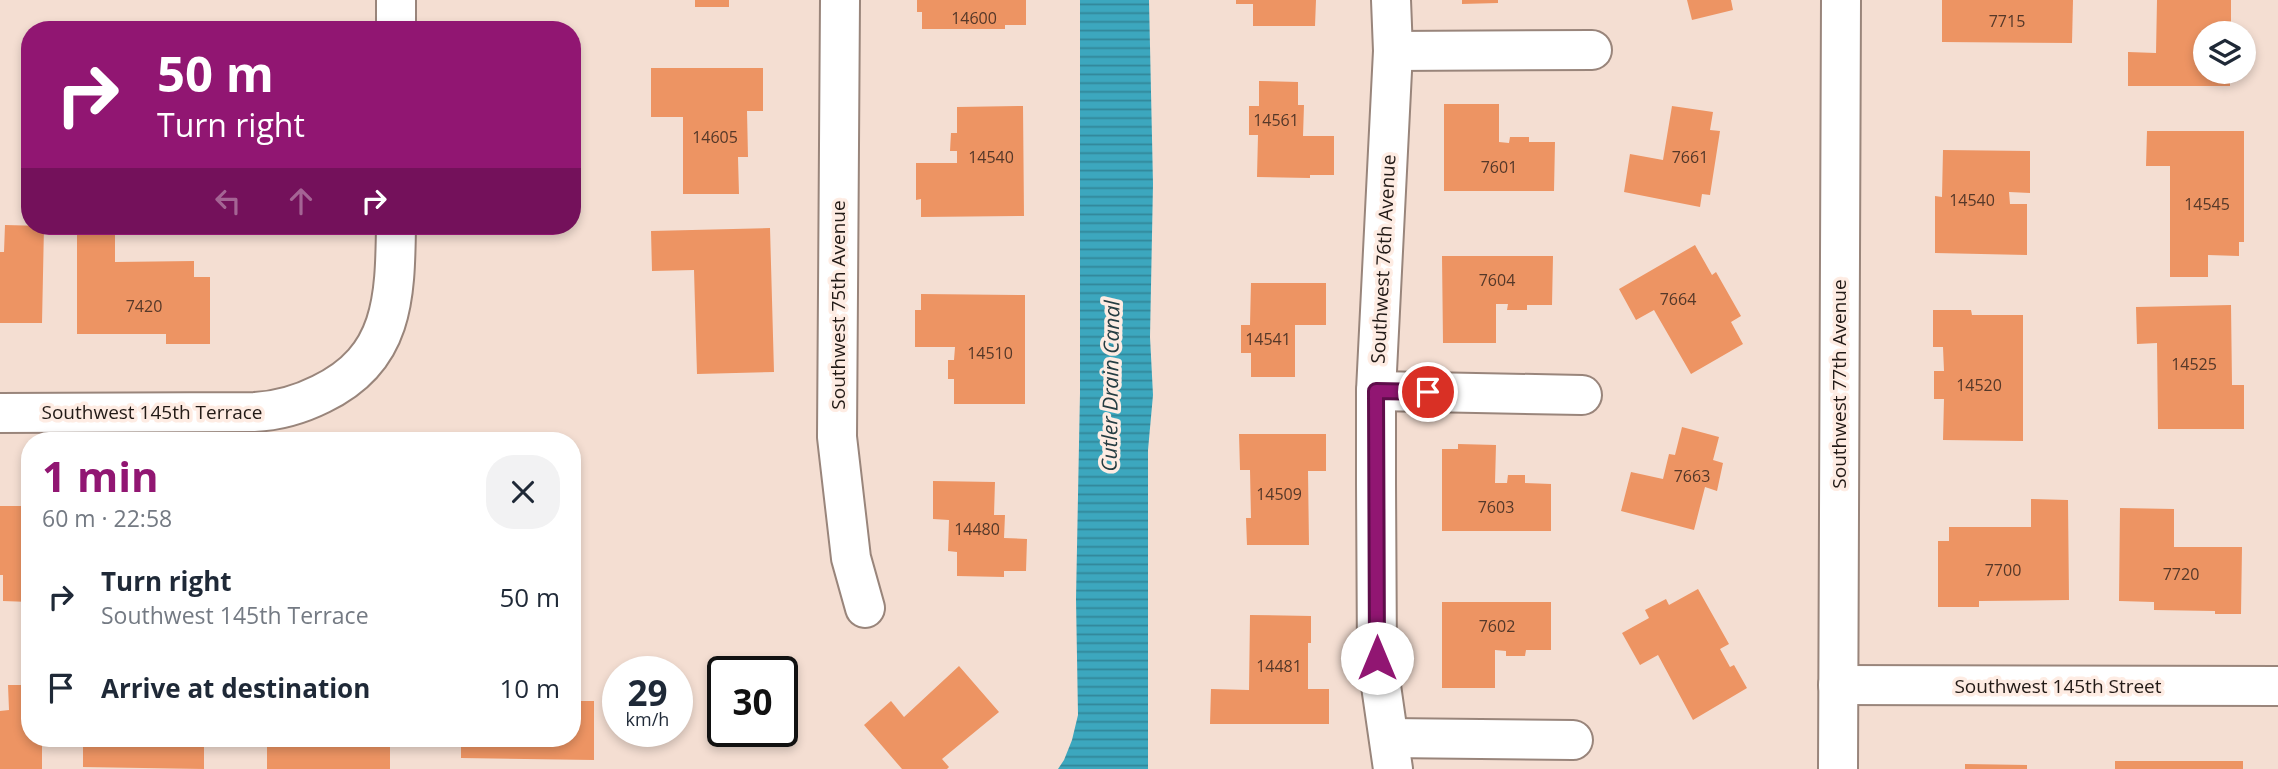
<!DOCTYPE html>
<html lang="en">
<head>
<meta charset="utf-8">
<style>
  body { margin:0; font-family:"Open Sans",sans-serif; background:#f2f2f3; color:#1f2937; height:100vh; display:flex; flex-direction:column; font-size:26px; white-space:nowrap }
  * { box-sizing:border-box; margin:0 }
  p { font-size:23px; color:#747a83 }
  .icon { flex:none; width:38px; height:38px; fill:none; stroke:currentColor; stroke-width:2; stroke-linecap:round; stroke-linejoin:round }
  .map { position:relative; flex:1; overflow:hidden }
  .details { position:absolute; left:21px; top:432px; width:560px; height:315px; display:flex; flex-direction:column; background:#fff; border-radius:28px; box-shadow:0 4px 10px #0003 }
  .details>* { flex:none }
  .guide { position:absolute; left:21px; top:21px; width:560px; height:214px; border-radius:28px; box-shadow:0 4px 10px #0003; background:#911672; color:#fff; overflow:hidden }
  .controls { position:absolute; left:2193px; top:21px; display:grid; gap:14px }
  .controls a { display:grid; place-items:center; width:63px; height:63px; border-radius:50%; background:#fff; box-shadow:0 4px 10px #0003; font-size:35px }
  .speed { position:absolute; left:602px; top:656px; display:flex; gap:14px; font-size:35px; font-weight:700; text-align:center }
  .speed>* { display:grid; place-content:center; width:91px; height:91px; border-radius:50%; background:#fff; box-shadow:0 4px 10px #0003; line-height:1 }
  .speed small { font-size:18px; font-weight:400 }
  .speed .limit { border:4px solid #111; border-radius:10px; background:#fff; color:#111 }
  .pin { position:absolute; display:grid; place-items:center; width:60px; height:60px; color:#fff; margin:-30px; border:4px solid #fff; border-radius:50%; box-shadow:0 2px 7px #0007 }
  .me { position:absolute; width:77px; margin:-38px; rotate:0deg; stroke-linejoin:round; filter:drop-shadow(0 0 5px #0008) }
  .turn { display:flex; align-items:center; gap:24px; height:147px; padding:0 21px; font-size:32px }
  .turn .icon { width:91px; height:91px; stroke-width:2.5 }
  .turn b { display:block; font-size:49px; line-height:60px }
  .lanes { display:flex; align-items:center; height:66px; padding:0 21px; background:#0003; justify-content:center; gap:35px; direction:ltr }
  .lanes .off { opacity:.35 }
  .round { display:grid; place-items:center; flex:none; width:74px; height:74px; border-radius:28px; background:#f2f2f3 }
  .overview { display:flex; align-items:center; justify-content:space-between; height:119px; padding:0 21px }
  h1 { font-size:42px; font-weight:700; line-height:52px; color:#911672 }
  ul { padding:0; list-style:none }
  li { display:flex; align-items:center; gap:21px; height:91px; padding:0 21px }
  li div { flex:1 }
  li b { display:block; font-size:26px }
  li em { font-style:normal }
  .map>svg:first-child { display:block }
</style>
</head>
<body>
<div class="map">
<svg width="2278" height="769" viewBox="0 0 2278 769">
  <defs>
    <pattern id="water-rules" width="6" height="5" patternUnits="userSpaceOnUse" patternTransform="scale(1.75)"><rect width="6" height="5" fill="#3ca7be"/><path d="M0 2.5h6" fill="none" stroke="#328799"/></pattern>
  </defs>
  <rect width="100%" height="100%" fill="#f4ded2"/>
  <path fill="url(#water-rules)" d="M1080 0H1149L1153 184 1150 337 1153 395 1148 450V769H1058L1064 760 1072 740 1078 715 1076 599 1080 393Z"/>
  <g fill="#ed9463">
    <rect x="695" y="0" width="34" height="7"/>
    <path d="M917 0H1026V25H1005V29H922V12H917Z"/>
    <path d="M1236 0H1316L1315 26H1253V4H1236Z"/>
    <path d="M1462 0H1498V3L1462 4Z"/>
    <path d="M1687 0H1731L1733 10 1692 20Z"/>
    <path d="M1942 0H2073L2072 43 1942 42Z"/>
    <path d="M2157 0H2231V33H2205V72H2230V86H2128V52L2156 53Z"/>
    <path d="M651 68H763V111H747L748 157H738L739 194H683V117H651Z"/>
    <path d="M1259 81 1298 82V105H1304L1303 136H1334V175H1310V178L1257 177 1258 135H1249V106H1259Z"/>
    <path d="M1444 104H1499V142L1509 143 1510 137H1529V142H1555L1554 191H1444Z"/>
    <path d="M1023 106 1024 216 921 217V199L916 200V163H957V151H950L951 133H957V107Z"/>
    <path d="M1672 106 1713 112 1710 130 1720 131 1710 195 1702 194 1700 207 1624 192 1630 154 1663 160Z"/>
    <rect x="572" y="131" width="3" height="48"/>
    <path d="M2147 131H2244V242H2239V256L2208 255V277H2170V166H2146Z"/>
    <path d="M1943 150 2030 151V193L2009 192 2010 204H2027V255L1935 253V196L1942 197Z"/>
    <path d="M5 225 44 226 42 323H0V252H4Z"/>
    <path d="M770 228 774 372 697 374 694 270 652 271 651 231Z"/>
    <path d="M77 233H115V262L194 261V277H210V344H166V334H77Z"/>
    <path d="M1695 245 1712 275 1716 272 1741 316 1731 322 1743 344 1691 374 1654 310 1636 320 1619 289Z"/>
    <path d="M1442 256H1553L1552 305H1527V310H1507L1508 304H1496V343H1443Z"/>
    <path d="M1251 283H1326V325H1295V377H1251V353H1241V325H1250Z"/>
    <path d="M921 294 1025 295V404H954V379H948V360H954L955 347H915V310H921Z"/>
    <path d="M2231 305 2232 385H2244V429H2158L2157 343 2137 344 2136 307Z"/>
    <path d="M1933 310H1971L1972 315H2023V441L1943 440 1944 399H1934V371H1944L1943 347H1933Z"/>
    <path d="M1682 427 1719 437 1713 460 1723 463 1717 491 1705 487 1694 530 1621 511 1631 472 1663 479 1669 454 1675 455Z"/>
    <path d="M1239 434H1326V471H1308L1309 545H1247L1246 518H1251L1250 470H1240Z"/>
    <path d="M1458 444 1496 445 1495 483H1507L1508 475H1525V483L1551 484V531H1442V449H1458Z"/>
    <path d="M933 481 995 482 994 515H1005L1004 538 1027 539 1026 571H1004V577L957 576V552L948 551 949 520 933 519Z"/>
    <path d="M2031 499 2068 500 2069 600 1979 601V607H1938V541H1949V527H2031Z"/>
    <path d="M0 506H30V602L3 601V575H0Z"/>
    <path d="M2120 508 2174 509V547H2242L2241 614H2215V611L2154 610V602L2119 601Z"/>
    <path d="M1698 589 1729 644 1720 649 1730 667 1734 665 1747 688 1693 720 1658 655 1640 665 1622 633 1649 618 1645 610 1666 599 1669 605Z"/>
    <path d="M1442 602H1551V650H1526L1525 656H1506V651L1495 650V688H1442Z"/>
    <path d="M1250 615 1311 616V643H1308V689H1329V724H1210L1211 689 1249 690Z"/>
    <path d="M959 666 999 712 942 759 949 767 947 769H902L864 725 891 701 904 717Z"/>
    <path d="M8 685H30V738H42V769H0V711L9 710Z"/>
    <path d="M572 701H594V760L461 758V738H572Z"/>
    <path d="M83 738H204V769L83 767Z"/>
    <rect x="267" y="738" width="123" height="31"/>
    <rect x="2115" y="761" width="128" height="8"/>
    <path d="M1965 764 2027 765V769H1965Z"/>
  </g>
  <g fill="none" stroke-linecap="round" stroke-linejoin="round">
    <g stroke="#99857b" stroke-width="42">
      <g id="minor">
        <path d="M840 0 837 437 851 558 865 608"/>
        <path d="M1391 0 1393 51 1376 391V483L1377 658 1393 769"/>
        <path d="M396 30V0"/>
        <path d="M1393 51 1592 50"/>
        <path d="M1376 391 1582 395"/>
        <path d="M0 413 254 412C279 411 299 405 321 394 394 359 395 298 396 226"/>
        <path d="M1838 685 2278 686"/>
        <path d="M1389 738 1573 740"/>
        <path d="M1838 769 1841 0"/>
      </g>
    </g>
    <use href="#minor" stroke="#fff" stroke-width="38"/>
  </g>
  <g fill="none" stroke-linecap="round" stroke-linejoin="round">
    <g stroke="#5e0e4a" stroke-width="18">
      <path id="route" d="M1377 658 1376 391 1428 392"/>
    </g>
    <use href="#route" stroke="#911672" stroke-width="12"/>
  </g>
  <g text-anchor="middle" stroke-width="7" stroke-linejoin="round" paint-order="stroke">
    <g font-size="16" fill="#553829">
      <text x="974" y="24">14600</text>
      <text x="2007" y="27">7715</text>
      <text x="1276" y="126">14561</text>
      <text x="715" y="143">14605</text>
      <text x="991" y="163">14540</text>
      <text x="1690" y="163">7661</text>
      <text x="1499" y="173">7601</text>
      <text x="1972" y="206">14540</text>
      <text x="2207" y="210">14545</text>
      <text x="1497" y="286">7604</text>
      <text x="1678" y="305">7664</text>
      <text x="144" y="312">7420</text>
      <text x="1268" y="345">14541</text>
      <text x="990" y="359">14510</text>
      <text x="2194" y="370">14525</text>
      <text x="1979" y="391">14520</text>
      <text x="1692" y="482">7663</text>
      <text x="1279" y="500">14509</text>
      <text x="1496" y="513">7603</text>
      <text x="977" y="535">14480</text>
      <text x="2003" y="576">7700</text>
      <text x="2181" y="580">7720</text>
      <text x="1497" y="632">7602</text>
      <text x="1279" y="672">14481</text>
    </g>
    <g font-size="19" fill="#221a16" stroke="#feece3">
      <text transform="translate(1383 259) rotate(-87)" y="7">Southwest 76th Avenue</text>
      <text transform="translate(838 305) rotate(-90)" y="7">Southwest 75th Avenue</text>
      <text transform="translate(1839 384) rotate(-90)" y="7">Southwest 77th Avenue</text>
      <text x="152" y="419">Southwest 145th Terrace</text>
      <text x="2058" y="693">Southwest 145th Street</text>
    </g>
    <g font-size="21" font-style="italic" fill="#253d42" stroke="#feece3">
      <text transform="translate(1111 386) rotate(-89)" y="7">Cutler Drain Canal</text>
    </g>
  </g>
</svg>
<div class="controls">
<a><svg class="icon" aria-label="layers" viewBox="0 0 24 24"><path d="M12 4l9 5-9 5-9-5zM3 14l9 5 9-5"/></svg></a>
</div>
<div class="speed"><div>29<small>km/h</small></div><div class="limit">30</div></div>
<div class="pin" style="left:1428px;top:392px;background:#d93025"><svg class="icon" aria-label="arrive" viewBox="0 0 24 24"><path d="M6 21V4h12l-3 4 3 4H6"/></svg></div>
<svg class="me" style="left:1377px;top:658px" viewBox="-20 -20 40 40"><circle r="19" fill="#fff"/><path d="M0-13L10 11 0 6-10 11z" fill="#911672"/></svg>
<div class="guide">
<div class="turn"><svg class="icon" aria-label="right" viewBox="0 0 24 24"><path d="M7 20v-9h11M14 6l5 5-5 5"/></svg><div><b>50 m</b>Turn right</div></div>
<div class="lanes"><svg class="icon off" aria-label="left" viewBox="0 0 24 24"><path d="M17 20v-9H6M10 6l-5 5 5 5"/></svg><svg class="icon off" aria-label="ahead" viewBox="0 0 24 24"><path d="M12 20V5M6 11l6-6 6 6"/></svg><svg class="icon" aria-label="right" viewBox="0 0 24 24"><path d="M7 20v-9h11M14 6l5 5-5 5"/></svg></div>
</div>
<section class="details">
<div class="overview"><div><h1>1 min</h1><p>60 m · 22:58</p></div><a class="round"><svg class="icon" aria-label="close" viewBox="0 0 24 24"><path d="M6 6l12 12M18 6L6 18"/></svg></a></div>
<ul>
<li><svg class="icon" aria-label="right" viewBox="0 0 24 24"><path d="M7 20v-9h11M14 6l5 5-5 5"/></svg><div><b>Turn right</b><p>Southwest 145th Terrace</p></div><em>50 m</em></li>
<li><svg class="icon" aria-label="arrive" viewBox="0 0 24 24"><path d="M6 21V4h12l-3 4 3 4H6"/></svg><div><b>Arrive at destination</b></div><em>10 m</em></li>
</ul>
</section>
</div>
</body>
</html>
